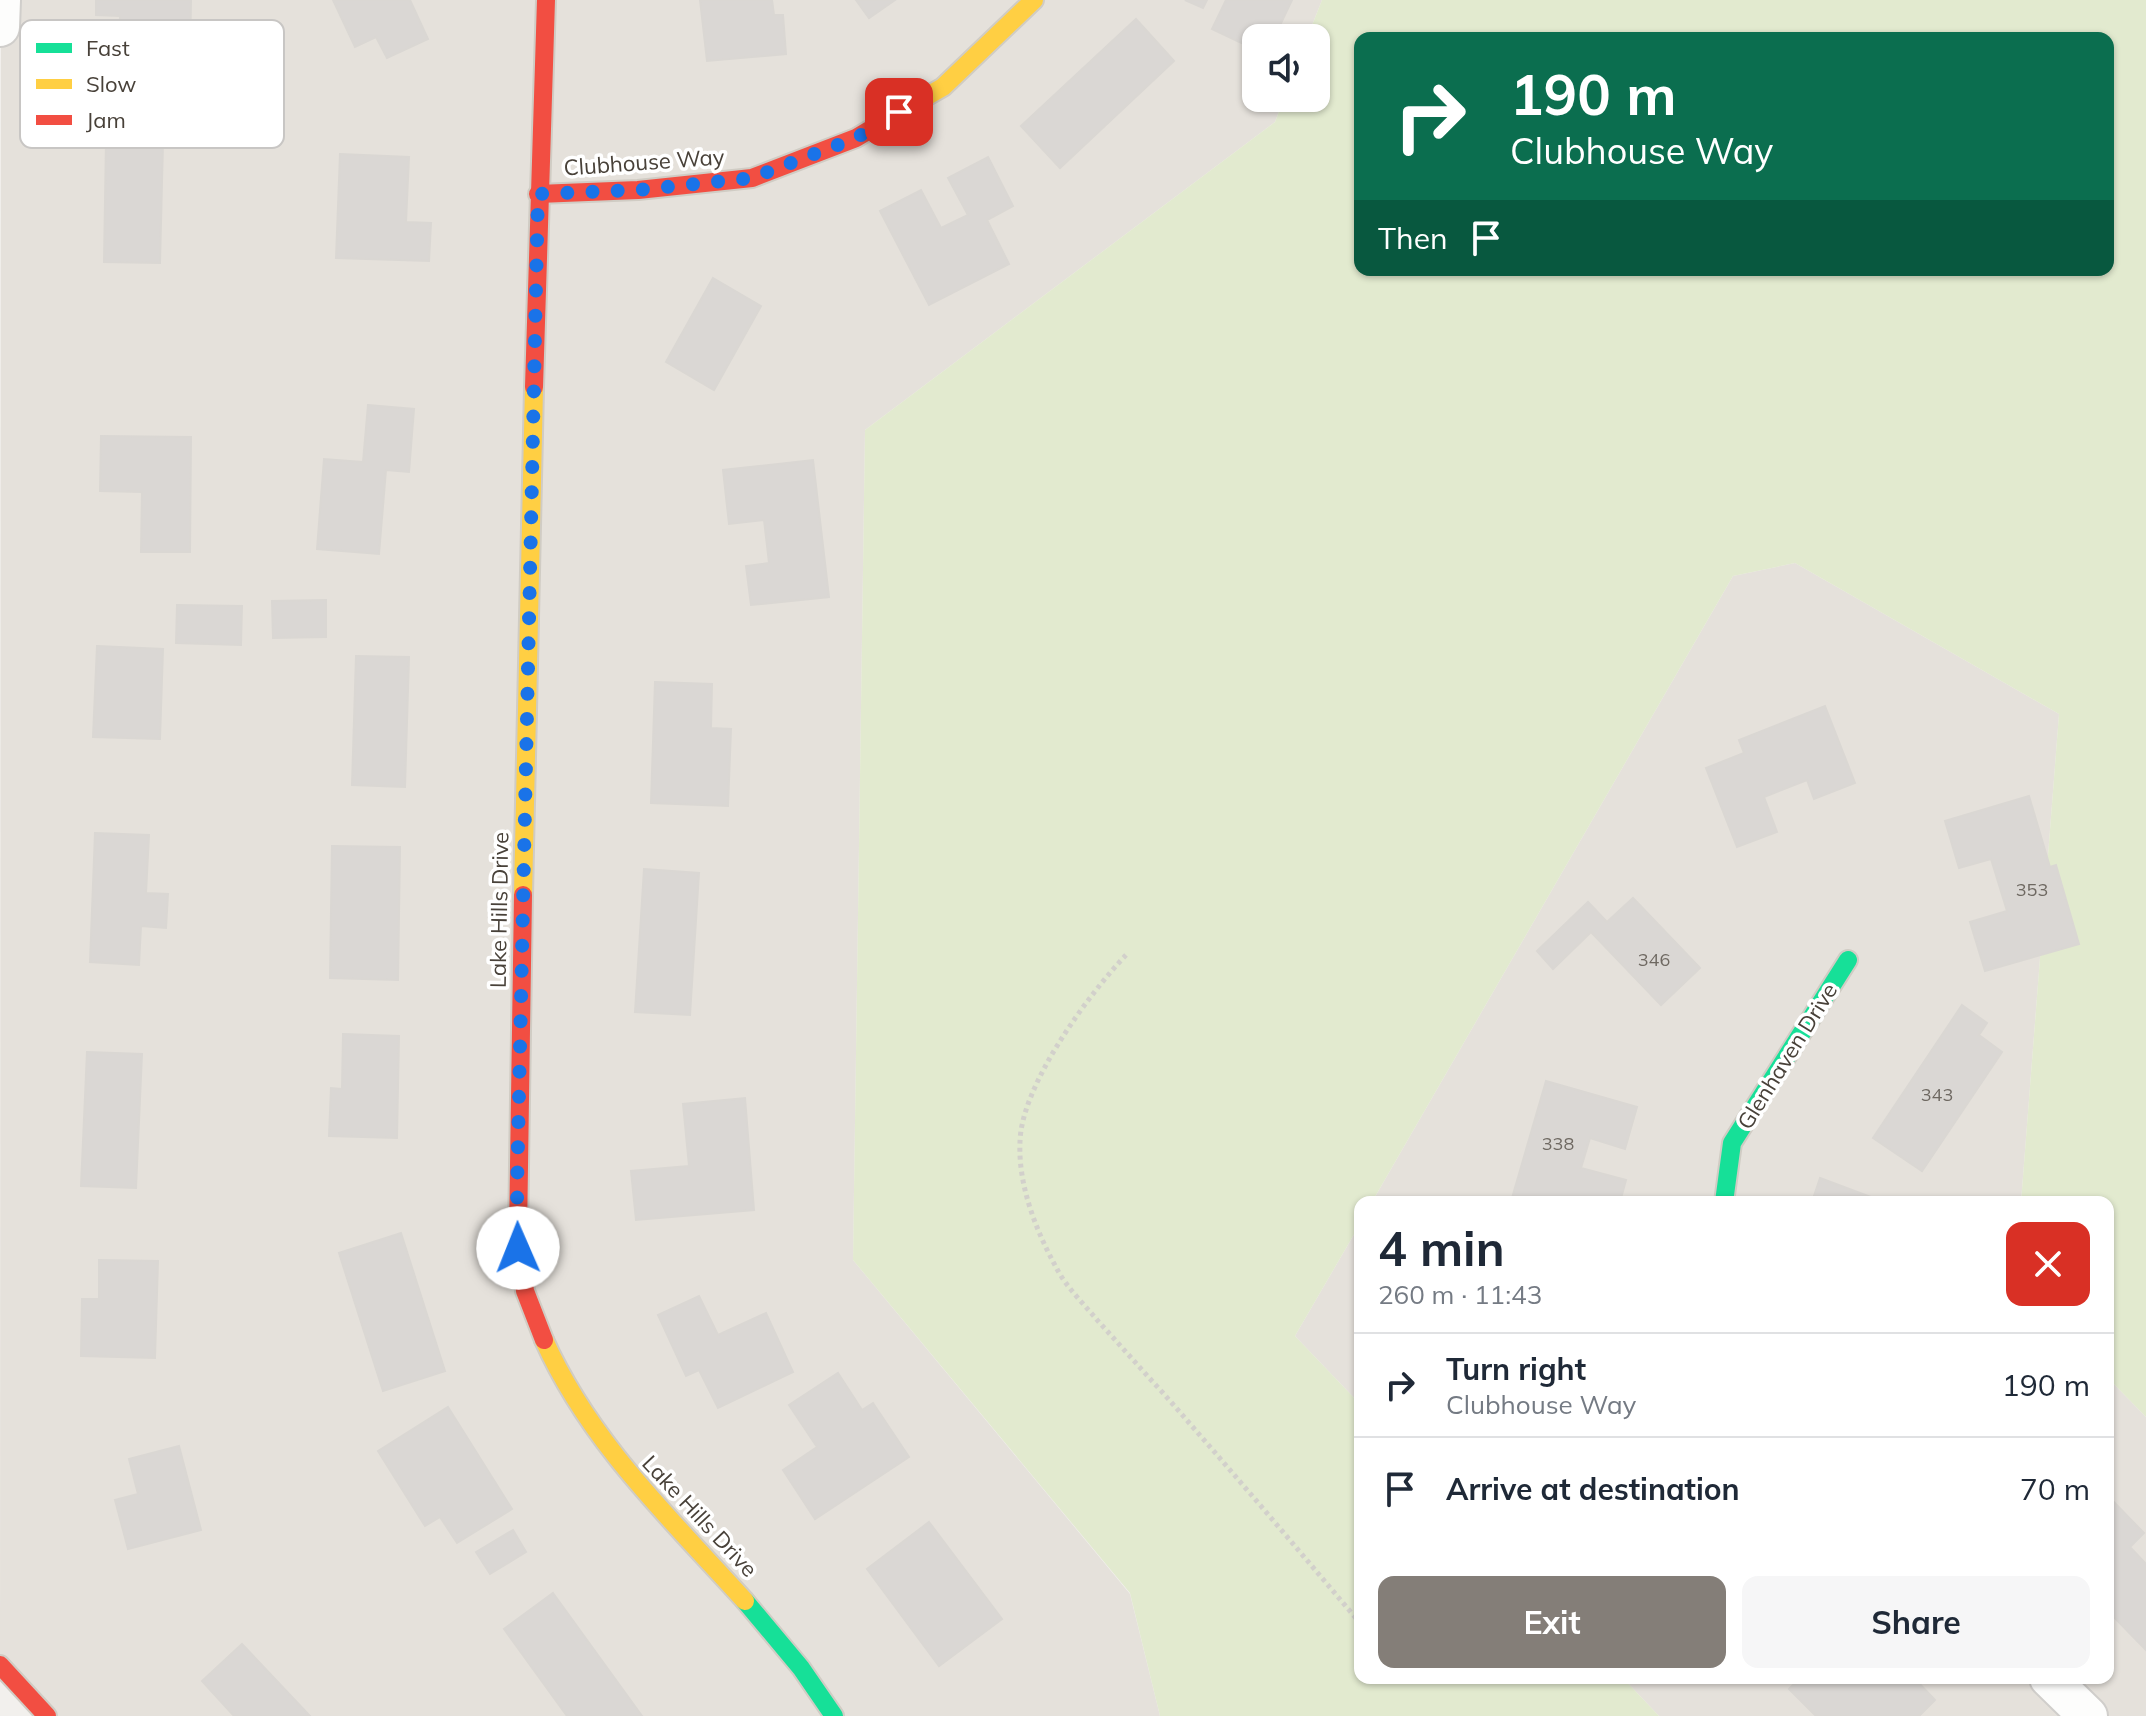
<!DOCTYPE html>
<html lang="en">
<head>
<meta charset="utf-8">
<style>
  body { margin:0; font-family:Mulish,sans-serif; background:#f6f6f7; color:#1f2937; height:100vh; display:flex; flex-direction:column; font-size:30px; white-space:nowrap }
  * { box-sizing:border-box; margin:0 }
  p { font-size:26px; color:#747a83 }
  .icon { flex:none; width:44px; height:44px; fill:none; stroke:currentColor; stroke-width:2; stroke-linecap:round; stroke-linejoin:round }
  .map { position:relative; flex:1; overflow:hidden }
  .drawer { position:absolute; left:1354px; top:1196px; width:760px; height:488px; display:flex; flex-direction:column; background:#fff; border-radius:16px; box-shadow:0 2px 6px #0004 }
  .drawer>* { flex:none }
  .guide { position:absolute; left:1354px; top:32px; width:760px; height:244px; border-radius:16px; box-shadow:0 2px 6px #0004; background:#0b6e4f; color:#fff; overflow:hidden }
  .tools { position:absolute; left:1242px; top:24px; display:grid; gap:16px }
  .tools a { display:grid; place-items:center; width:88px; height:88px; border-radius:16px; background:#fff; box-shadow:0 2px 6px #0004; font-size:40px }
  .pin { position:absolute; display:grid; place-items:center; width:68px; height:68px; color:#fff; margin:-34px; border-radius:16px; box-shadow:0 4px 12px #0006 }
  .me { position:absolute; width:88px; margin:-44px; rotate:359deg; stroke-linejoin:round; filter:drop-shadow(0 0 6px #0008) }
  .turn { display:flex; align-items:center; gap:28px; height:168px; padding:0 24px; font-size:36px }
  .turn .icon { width:104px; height:104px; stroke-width:2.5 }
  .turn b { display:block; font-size:56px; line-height:68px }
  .then { display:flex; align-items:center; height:76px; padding:0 24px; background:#0003; gap:16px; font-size:30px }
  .round { display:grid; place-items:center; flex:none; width:84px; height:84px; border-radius:16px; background:#f6f6f7 }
  .headline { display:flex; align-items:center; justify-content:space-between; height:136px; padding:0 24px }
  h1 { font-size:48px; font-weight:700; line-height:60px }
  .button { display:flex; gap:16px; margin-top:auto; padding:16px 24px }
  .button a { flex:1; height:92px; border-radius:16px; background:#847e78; color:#fff; font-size:32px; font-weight:700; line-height:92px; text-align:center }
  .button a+a { background:#f6f6f7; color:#1f2937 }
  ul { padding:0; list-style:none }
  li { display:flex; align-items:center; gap:24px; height:104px; padding:0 24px; border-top:2px solid #e0e1e3 }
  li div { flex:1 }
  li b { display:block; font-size:30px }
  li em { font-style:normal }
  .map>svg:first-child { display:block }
</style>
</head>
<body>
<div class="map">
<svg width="2146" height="1716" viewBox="0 0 2146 1716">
  <rect width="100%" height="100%" fill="#f2f0ed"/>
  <g fill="#e5e1db">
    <path d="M1 0H1322L1307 38H1256V98H1284L1275 122 865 430 853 1260 1130 1594 1160 1716H47L0 1665Z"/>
    <path d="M1795 563 2059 714 2021 1202H1372L1733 576Z"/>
    <path d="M1360 1224V1404L1295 1336Z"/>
    <path d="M2108 1378 2146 1417V1716H1659L1623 1678H2108Z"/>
  </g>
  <path fill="#e2eacf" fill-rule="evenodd" d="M1322 0H2146V1417L2108 1378V1202H2021L2059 714 1795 563 1733 576 1372 1202H1360V1224L1295 1336 1360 1404V1678H1623L1659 1716H1160L1130 1593 853 1260 865 430 1275 122 1284 98H1316V38H1307ZM1360 38H2108V270H1360Z"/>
  <g fill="#dad7d4" stroke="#dad7d3" stroke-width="2">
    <path d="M96 0H191L190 57 119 55 120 16 96 15Z"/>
    <path d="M333 0H410L428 39 387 58 376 37 355 47Z"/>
    <path d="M700 0H772L774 15H783L786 54 707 61Z"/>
    <path d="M856 0H895L869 18Z"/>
    <path d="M1185 0H1207L1203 8Z"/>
    <path d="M1226 0H1292L1274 38H1256V50L1212 29Z"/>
    <path d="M1136 19 1174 61 1060 168 1021 126Z"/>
    <path d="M106 141 163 142 160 263 104 262Z"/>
    <path d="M340 154 409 157 406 222 431 223 429 261 336 258Z"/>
    <path d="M988 157 1013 206 987 220 1009 264 929 305 880 211 921 190 941 228 968 215 948 178Z"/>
    <path d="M713 278 761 306 714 390 666 362Z"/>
    <path d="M368 405 414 409 409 472 386 470 379 554 317 549 324 459 363 462Z"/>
    <path d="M101 436 191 437 190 552H141L142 492 100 491Z"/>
    <path d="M813 460 829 597 751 605 746 566 769 563 764 520 729 524 723 470Z"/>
    <path d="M326 600V637L273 638 272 601Z"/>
    <path d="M177 605 242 606 241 645 176 643Z"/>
    <path d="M97 646 163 649 160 739 93 737Z"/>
    <path d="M356 656 409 657 405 787 352 785Z"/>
    <path d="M655 682 712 684 711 728 731 729 728 806 651 803Z"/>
    <path d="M1825 706 1855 783 1814 799 1807 780 1764 797 1777 832 1737 847 1706 768 1744 753 1739 740Z"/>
    <path d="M2029 796 2050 867 2056 865 2079 944 1985 971 1970 922 2007 911 1991 859 1959 868 1945 821Z"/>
    <path d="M95 833 149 835 146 893 168 894 166 928 141 926 139 965 90 962Z"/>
    <path d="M332 846 400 847 398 980 330 978Z"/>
    <path d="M644 869 699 873 690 1015 635 1012Z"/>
    <path d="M1633 898 1700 968 1661 1005 1591 932 1553 969 1537 951 1588 902 1607 922Z"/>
    <path d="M1962 1005 1987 1023 1979 1035 2002 1052 1922 1171 1873 1138Z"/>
    <path d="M343 1034 399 1036 397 1138 329 1136 331 1088 342 1089Z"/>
    <path d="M87 1052 142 1054 136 1188 81 1186Z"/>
    <path d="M1546 1081 1637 1107 1625 1149 1590 1138 1581 1168 1626 1180 1620 1202H1527L1512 1198Z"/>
    <path d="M745 1098 754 1210 636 1220 631 1171 689 1166 683 1104Z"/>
    <path d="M1820 1178 1884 1202H1812Z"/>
    <path d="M401 1233 445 1371 383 1391 339 1253Z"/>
    <path d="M99 1260 158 1261 155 1358 81 1356 82 1299H99Z"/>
    <path d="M699 1296 718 1335 766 1313 793 1372 718 1408 699 1370 686 1376 658 1315Z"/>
    <path d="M838 1373 862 1410 873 1403 909 1457 815 1519 783 1470 817 1447 789 1405Z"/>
    <path d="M448 1407 512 1509 457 1543 440 1517 425 1526 378 1451Z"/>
    <path d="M179 1446 201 1530 128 1549 115 1500 138 1494 129 1459Z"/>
    <path d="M2108 1496 2144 1533 2130 1547 2146 1564V1650L2108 1611Z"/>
    <path d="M929 1522 1002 1619 939 1666 867 1569Z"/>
    <path d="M513 1530 526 1552 490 1574 476 1552Z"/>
    <path d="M553 1593 642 1716H567L504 1629Z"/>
    <path d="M242 1644 310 1716H234L202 1681Z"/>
    <path d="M1800 1678H1914L1935 1700 1919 1716H1816L1789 1689Z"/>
  </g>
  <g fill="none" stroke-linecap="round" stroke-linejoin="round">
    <g stroke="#d0cecb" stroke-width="42">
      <g id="street">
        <path d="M0 27 1 0"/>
        <path d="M2049 1678 2088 1716"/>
      </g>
    </g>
    <g stroke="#d0ccc4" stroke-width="22">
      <g id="fast">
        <path d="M1724 1202 1732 1143 1848 960"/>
        <path d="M745 1601 801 1668 834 1716"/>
      </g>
    </g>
    <g stroke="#d0ccc4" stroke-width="22">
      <g id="slow">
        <path d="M908 107 943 87 1034 0"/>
        <path d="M523 895 534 387"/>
        <path d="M544 1340C590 1443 671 1519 745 1601"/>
      </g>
    </g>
    <g stroke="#d0ccc4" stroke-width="22">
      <g id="jam">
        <path d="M538 194 638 190 752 178 856 138 908 107"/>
        <path d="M534 387 546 0"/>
        <path d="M523 895 518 1234 525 1291 544 1340"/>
        <path d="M0 1665 47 1716"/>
      </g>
    </g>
    <path stroke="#d2d0cb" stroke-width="5" stroke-dasharray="4 4" stroke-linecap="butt" d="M1126 955C1088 995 1021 1086 1020 1142 1018 1185 1036 1231 1057 1269 1067 1288 1084 1304 1098 1321 1120 1345 1141 1369 1163 1393 1230 1469 1295 1546 1360 1623"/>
    <use href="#street" stroke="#fdfdfc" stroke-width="38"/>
    <use href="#fast" stroke="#16e098" stroke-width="18"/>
    <use href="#slow" stroke="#ffcf43" stroke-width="18"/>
    <use href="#jam" stroke="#f24e42" stroke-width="18"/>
  </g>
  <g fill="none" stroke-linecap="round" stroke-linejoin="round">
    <path stroke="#1a73e8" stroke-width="14" stroke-dasharray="0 25.2" d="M518 1248 517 1191 538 194 638 190 752 178 856 138 899 112"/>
  </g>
  <g text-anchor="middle" stroke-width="7" stroke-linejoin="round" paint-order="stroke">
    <g font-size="18" fill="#6e6861">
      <text x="2032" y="896">353</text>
      <text x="1654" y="966">346</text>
      <text x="1937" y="1101">343</text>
      <text x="1558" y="1150">338</text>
    </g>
    <g font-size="22" fill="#484139" stroke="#fff">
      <text transform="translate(644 162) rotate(-4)" y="8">Clubhouse Way</text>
      <text transform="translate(499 910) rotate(-89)" y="8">Lake Hills Drive</text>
      <text transform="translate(1787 1056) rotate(-58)" y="8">Glenhaven Drive</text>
      <text transform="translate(700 1516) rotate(47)" y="8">Lake Hills Drive</text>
    </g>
  </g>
  <rect x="20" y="20" width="264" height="128" rx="12" fill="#fff" stroke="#c8c6c4" stroke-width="2"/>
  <rect x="36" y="43" width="36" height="10" fill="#16e098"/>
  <rect x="36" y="79" width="36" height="10" fill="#ffcf43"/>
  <rect x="36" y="115" width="36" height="10" fill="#f24e42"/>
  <g font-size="22" fill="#484139">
    <text x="86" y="56">Fast</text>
    <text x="86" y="92">Slow</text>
    <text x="86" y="128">Jam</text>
  </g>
</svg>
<div class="tools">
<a><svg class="icon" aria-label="sound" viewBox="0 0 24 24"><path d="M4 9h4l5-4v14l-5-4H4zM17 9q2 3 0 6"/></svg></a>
</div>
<div class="pin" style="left:899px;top:112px;background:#d93025"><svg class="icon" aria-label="arrive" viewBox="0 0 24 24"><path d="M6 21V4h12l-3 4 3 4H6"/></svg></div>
<svg class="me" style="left:518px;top:1248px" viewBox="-20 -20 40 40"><circle r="19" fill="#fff"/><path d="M0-13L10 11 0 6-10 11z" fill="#1a73e8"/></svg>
<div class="guide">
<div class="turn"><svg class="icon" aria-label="right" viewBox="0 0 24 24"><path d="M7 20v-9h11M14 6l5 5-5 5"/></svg><div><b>190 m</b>Clubhouse Way</div></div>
<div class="then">Then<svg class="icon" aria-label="arrive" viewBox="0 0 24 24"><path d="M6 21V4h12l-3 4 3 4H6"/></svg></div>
</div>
<section class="drawer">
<div class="headline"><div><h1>4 min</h1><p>260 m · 11:43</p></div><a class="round" style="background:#d93025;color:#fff"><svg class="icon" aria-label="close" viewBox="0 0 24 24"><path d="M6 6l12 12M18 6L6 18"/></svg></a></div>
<ul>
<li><svg class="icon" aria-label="right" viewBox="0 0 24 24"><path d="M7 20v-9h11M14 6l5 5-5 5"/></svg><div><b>Turn right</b><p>Clubhouse Way</p></div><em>190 m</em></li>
<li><svg class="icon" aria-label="arrive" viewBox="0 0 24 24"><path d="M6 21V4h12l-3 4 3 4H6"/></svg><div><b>Arrive at destination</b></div><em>70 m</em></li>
</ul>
<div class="button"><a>Exit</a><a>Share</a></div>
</section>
</div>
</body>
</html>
